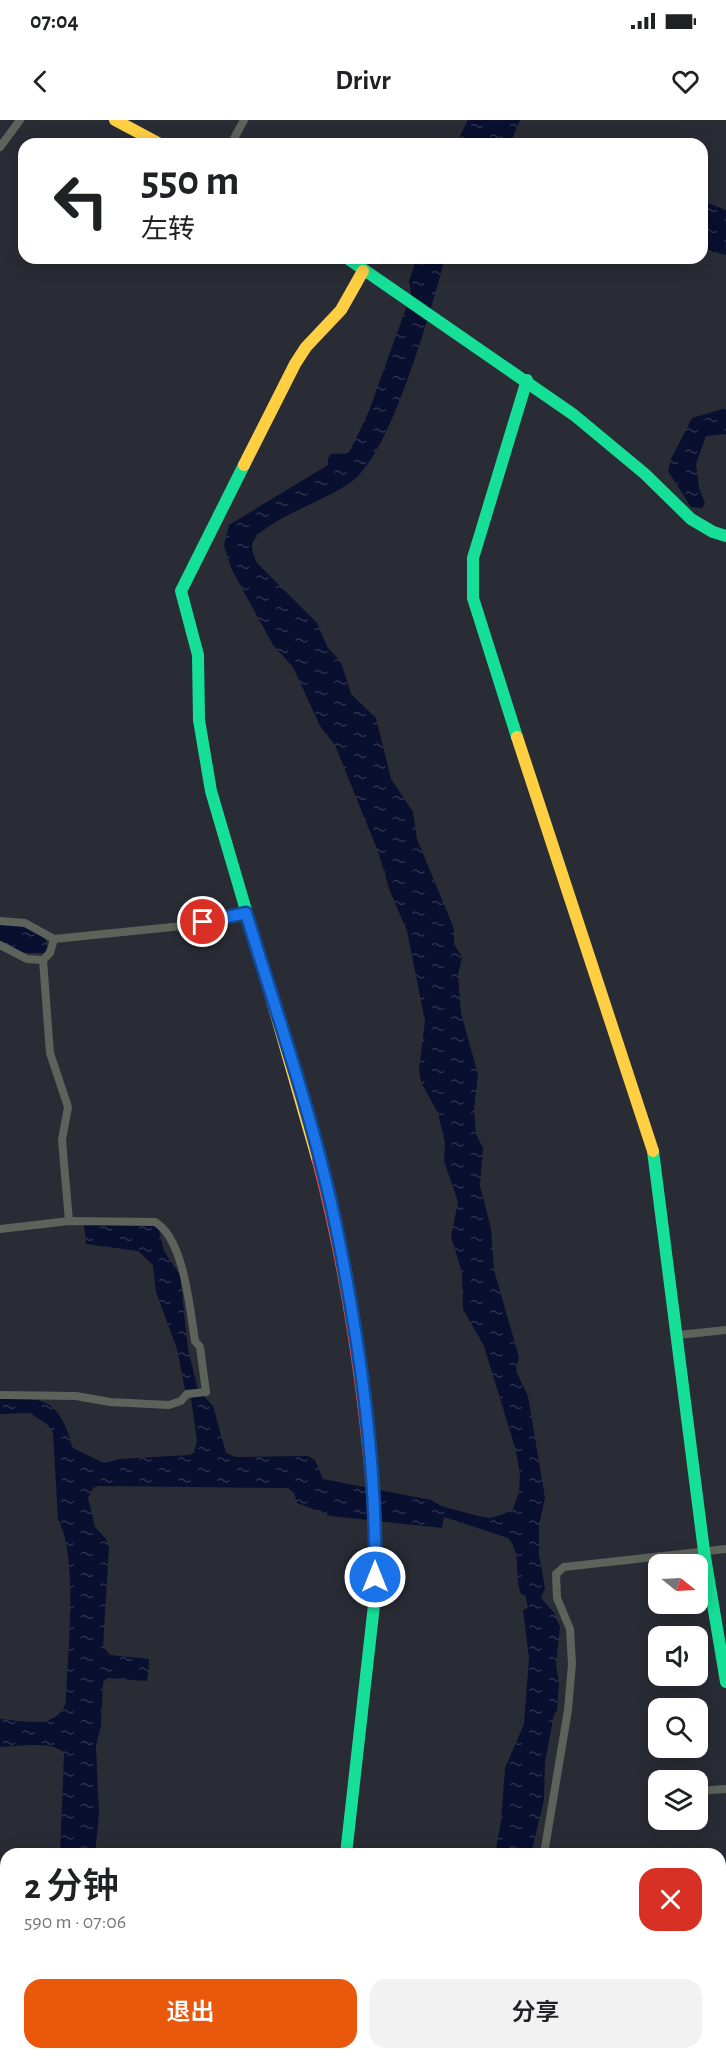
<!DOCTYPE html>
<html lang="zh">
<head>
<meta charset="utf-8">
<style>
  body { margin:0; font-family:"Alegreya Sans","Noto Sans SC",sans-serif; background:#f2f2f2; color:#202124; height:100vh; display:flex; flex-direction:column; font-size:22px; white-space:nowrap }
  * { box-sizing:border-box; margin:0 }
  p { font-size:20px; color:#757577 }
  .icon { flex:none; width:33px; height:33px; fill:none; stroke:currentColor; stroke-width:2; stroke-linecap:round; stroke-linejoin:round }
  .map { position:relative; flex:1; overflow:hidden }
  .panel { position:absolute; left:0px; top:1728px; width:726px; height:212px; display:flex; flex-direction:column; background:#fff; border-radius:18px 18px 0 0; box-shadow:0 3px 15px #0003 }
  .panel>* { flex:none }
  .top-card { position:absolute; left:18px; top:18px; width:690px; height:126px; border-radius:18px; box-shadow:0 3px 15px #0003; background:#fff; color:#202124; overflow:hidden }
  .needle { width:39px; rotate:108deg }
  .tools { position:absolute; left:648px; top:1434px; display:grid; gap:12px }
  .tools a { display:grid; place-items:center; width:60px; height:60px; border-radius:12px; background:#fff; box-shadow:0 3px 15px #0003; font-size:30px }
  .pin { position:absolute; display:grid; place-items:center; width:51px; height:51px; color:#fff; margin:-26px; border:3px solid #fff; border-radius:50%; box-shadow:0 2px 6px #0007 }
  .me { position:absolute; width:66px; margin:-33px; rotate:0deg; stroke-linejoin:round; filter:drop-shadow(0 0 4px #0008) }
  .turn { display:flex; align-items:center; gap:21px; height:126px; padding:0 24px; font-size:27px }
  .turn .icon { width:78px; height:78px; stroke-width:2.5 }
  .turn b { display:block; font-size:42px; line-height:51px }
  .round { display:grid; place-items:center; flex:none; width:63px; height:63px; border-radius:18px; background:#f2f2f2 }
  .summary { display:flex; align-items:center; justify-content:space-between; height:102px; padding:0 24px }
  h1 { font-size:36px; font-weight:600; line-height:45px }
  .button { display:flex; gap:12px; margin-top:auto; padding:12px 24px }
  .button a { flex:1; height:69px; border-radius:18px; background:#ea580c; color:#fff; font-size:24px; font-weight:600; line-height:69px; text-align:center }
  .button a+a { background:#f2f2f2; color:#202124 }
  .status { display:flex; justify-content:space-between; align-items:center; height:42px; padding:0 30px; background:#fff; direction:ltr }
  .status svg { height:16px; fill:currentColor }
  header { display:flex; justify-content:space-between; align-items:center; height:78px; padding:0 24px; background:#fff; font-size:27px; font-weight:600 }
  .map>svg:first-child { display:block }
</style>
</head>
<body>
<div class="status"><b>07:04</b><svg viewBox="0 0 49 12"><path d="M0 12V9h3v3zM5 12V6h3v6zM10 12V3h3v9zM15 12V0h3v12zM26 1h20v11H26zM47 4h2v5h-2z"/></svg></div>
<header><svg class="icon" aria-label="back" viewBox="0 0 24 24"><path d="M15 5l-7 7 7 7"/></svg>Drivr<svg class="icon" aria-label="heart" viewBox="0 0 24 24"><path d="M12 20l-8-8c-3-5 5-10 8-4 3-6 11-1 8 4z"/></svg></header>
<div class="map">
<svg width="726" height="1939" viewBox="0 0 726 1939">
  <defs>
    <pattern id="water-ripples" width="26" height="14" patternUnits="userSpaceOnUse" patternTransform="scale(1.5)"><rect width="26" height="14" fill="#080f2f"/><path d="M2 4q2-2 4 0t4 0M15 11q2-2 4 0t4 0" fill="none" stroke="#2c324e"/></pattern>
  </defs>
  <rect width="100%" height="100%" fill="#292c35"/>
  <g fill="url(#water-ripples)">
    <path d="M468 0H520L510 24H456Z"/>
    <path d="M702 81 726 90V135L702 129Z"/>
    <path d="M417 138H445C431 190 394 322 357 357 336 378 265 398 253 422 250 429 254 436 257 443L317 503 328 528 341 542 351 574 376 598 391 659 413 692 417 719 454 809V824L462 837 458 855 461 893 478 954 474 990 476 1014 483 1028 480 1066 491 1108 494 1150 519 1237 516 1251 528 1276 545 1378 539 1405V1435L545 1468 541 1478 554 1493 560 1507 556 1544 559 1564 557 1591 554 1594 545 1642 544 1680 531 1734H495L501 1701 505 1648 524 1604 529 1538 523 1490 528 1488 525 1475 521 1474C514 1455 522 1433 508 1418L444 1397 442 1408 331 1396 297 1383 294 1373 288 1368 98 1366 93 1368 88 1378 95 1407 106 1419 109 1427 103 1527 110 1535 149 1539 148 1557 146 1561 108 1558 103 1562 101 1605 96 1626 99 1694 95 1734H60L64 1633C52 1620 17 1627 0 1627V1599C24 1601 59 1610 66 1581 67 1534 79 1438 58 1399L53 1313 48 1305 30 1293 0 1294V1279C33 1279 53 1274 67 1310 70 1316 70 1322 73 1328L104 1343 119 1339 189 1335 194 1333 197 1321 190 1271 185 1269 177 1229 156 1172 153 1145 138 1131 86 1124 84 1104 153 1105 159 1110 164 1131 180 1155 188 1229 198 1270 213 1286 226 1333 236 1337 308 1336 315 1340 323 1359 431 1380 441 1386 478 1396 490 1398 504 1394 513 1389 519 1372 520 1355 516 1331 484 1226 463 1189 462 1152 451 1117 458 1082 444 1041 445 1023 438 993 421 962 419 950 425 901 407 811 389 769 379 734 335 625 320 606 293 547 273 525 231 448 224 425 229 405 328 345V339L331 334 348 333 351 329 369 291 411 174 409 161Z"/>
    <path d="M726 288V314L706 316 696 344 699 368 705 383 702 388 691 387 668 351 671 339 692 298Z"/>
    <path d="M0 804 23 806 45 816 47 828 44 833H24L0 822Z"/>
    <path d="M61 1934H97L96 1939H60Z"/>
    <path d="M452 1934H485L483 1939H451Z"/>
    <path d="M518 1934H685L687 1939H549L530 1938Z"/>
  </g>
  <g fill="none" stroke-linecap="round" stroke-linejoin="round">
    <g stroke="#5d625a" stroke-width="8">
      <path d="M231 24 244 0"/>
      <path d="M0 27 20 0"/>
      <path d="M0 801 25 803 54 819 182 806 246 793"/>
      <path d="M0 825 27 839 43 840 50 833 54 819"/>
      <path d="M43 840 50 933 68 987 62 1020 69 1101"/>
      <path d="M0 1109 69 1101 155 1102C184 1118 190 1190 195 1221L200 1227 206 1272 187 1274 181 1281 169 1285 110 1282 76 1276 0 1275"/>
      <path d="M678 1215 726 1210"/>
      <path d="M698 1671 726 1669"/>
      <path d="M657 1672H658"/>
      <path d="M544 1734 568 1590 572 1544 570 1509 557 1478 556 1454 564 1447 726 1429"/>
      <path d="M322 1939 323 1934"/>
    </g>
    <g stroke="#16e098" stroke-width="12">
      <path d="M347 138 574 295 645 354 691 399 713 412 726 416"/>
      <path d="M244 345 181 471 198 535 199 600 211 671 255 821"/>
      <path d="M517 617 473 478V438L527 260"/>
      <path d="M653 1031 704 1431 726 1562"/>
      <path d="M346 1734 375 1476V1406"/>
    </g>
    <g stroke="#ffcf43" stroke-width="12">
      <path d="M115 0 160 24"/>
      <path d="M244 345 295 244 306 227 341 190 363 151"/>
      <path d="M517 617 653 1031"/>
      <path d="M255 821 318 1041"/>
    </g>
    <path stroke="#f24e42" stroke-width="12" d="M318 1041C349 1160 366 1283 375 1406"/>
  </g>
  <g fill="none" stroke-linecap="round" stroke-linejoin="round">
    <g stroke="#114b97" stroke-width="15">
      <path id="route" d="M203 802 246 793C278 898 315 1003 337 1111 360 1224 377 1341 375 1457"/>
    </g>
    <use href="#route" stroke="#1a73e8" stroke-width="10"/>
  </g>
</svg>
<div class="tools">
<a><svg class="needle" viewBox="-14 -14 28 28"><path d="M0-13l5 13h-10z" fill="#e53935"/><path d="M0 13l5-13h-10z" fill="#757577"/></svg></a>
<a><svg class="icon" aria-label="sound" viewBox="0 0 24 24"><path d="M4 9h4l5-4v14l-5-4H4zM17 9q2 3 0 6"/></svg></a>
<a><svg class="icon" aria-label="search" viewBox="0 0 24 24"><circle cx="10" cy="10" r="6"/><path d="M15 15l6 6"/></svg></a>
<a><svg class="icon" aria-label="layers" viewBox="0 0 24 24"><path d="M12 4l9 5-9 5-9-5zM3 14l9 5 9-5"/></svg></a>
</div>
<div class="pin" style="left:203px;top:802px;background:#d93025"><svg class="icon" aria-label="arrive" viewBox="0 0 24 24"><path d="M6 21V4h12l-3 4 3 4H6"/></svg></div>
<svg class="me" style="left:375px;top:1457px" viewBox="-20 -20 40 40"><circle r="17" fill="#1a73e8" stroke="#fff" stroke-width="3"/><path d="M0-11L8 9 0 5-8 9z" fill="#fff"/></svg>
<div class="top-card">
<div class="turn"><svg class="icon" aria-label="left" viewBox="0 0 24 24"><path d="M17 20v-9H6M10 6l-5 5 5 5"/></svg><div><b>550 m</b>左转</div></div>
</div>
<section class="panel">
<div class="summary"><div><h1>2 分钟</h1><p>590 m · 07:06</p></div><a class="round" style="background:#d93025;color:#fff"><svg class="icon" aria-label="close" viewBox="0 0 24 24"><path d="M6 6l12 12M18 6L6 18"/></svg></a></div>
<div class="button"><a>退出</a><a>分享</a></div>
</section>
</div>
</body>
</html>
